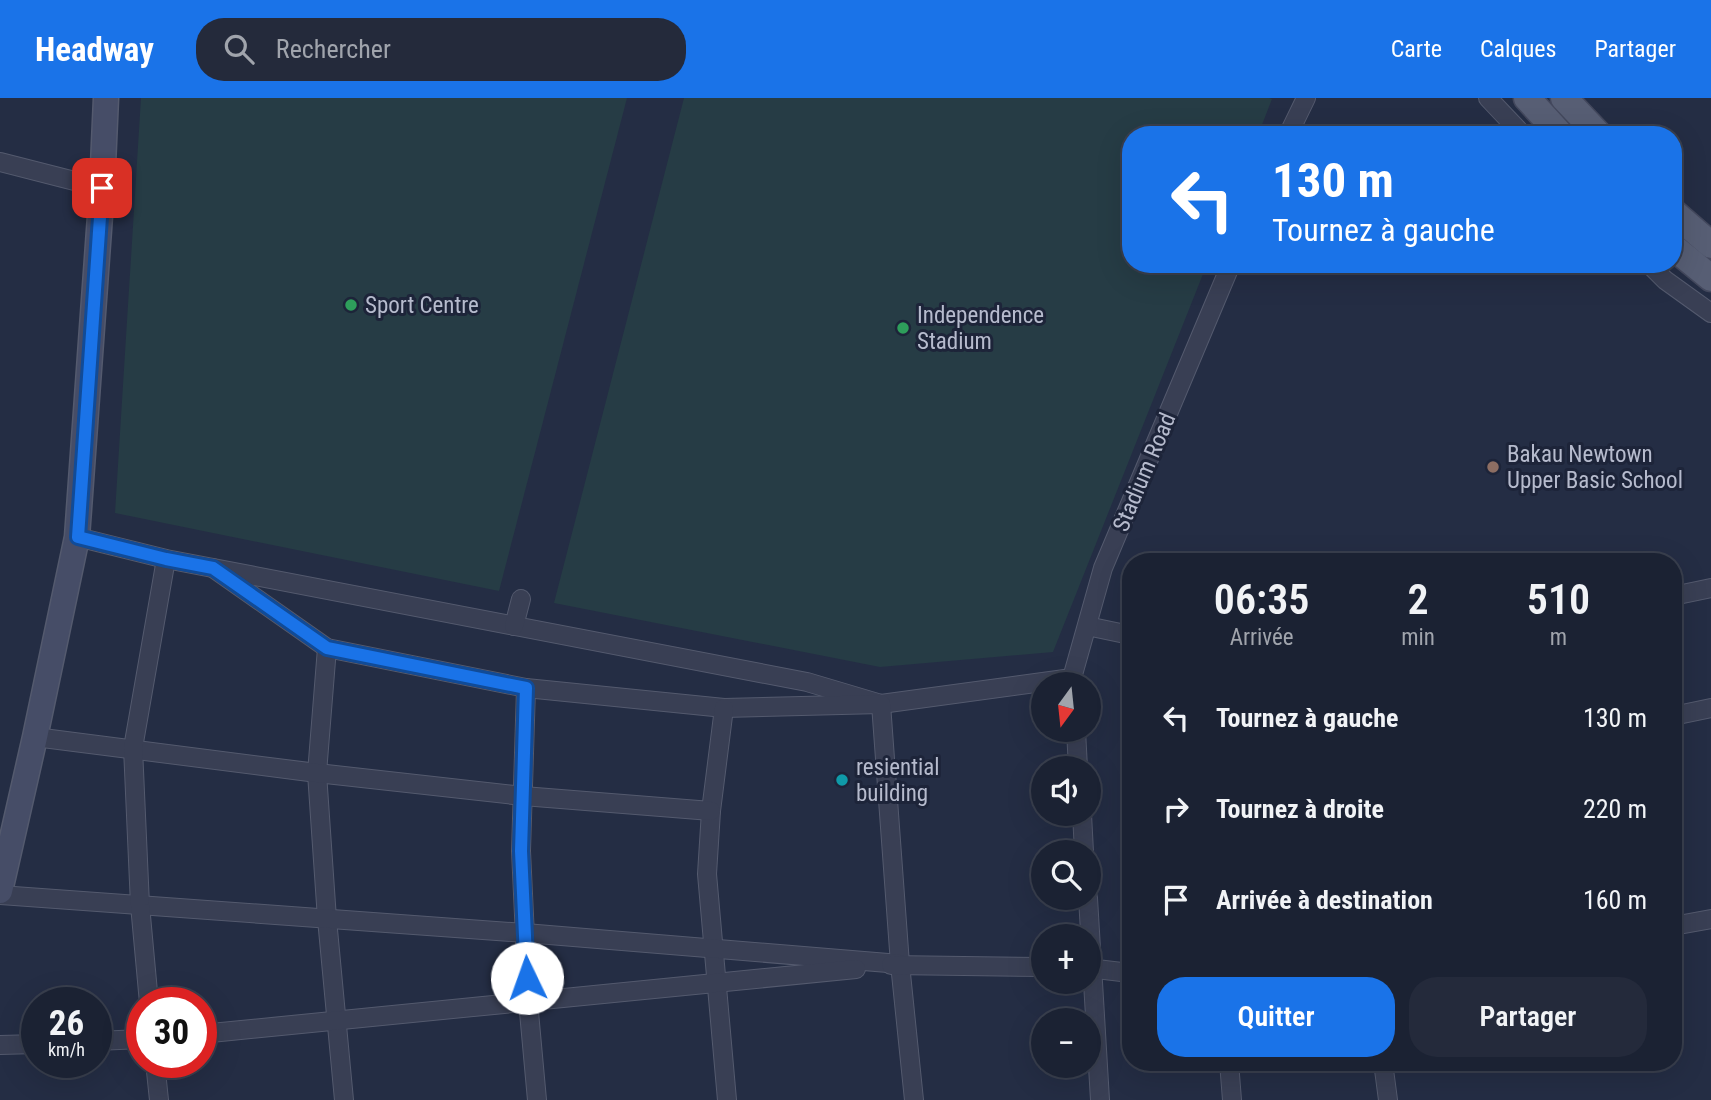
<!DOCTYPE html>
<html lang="fr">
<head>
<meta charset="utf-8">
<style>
  body { margin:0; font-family:"Roboto Condensed",sans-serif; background:#242a3b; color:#f1f3f6; height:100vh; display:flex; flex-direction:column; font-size:26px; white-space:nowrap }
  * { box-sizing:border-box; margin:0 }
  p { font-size:23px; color:#a0a4ac }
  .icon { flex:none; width:38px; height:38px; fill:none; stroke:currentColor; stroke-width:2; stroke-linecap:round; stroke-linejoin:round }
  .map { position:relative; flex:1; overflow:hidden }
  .side { position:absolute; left:1122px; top:455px; width:560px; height:518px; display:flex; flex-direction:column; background:#1b2233; border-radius:28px; box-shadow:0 7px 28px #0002,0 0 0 2px #393f4e }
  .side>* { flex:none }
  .banner { position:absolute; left:1122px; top:28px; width:560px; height:147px; border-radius:28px; box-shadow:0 7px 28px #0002,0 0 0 2px #393f4e; background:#1a73e8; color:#fff; overflow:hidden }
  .needle { width:46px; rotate:195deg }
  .buttons { position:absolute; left:1031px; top:574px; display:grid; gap:14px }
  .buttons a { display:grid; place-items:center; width:70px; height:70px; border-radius:50%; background:#1b2233; box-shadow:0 7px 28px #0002,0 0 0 2px #393f4e; font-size:35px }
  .speed { position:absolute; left:21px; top:889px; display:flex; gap:14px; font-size:35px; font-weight:700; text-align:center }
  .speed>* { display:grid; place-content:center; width:91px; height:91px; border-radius:50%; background:#1b2233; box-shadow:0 7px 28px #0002,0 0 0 2px #393f4e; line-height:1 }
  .speed small { font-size:18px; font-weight:400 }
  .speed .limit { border:10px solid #d22; background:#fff; color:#111 }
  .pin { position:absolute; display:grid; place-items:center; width:60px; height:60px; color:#fff; margin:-30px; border-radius:14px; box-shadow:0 4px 10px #0006 }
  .me { position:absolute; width:77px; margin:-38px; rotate:357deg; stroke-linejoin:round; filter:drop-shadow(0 0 5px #0008) }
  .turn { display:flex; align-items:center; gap:24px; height:147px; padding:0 35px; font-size:32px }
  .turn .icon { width:91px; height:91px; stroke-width:2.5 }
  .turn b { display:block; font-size:49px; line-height:60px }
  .eta { display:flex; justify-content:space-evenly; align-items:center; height:119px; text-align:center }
  .eta b { font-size:42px; font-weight:600; line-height:49px }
  .action { display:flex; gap:14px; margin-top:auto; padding:14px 35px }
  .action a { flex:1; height:80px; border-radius:28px; background:#1a73e8; color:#fff; font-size:28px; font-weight:600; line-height:80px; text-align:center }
  .action a+a { background:#242a3b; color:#f1f3f6 }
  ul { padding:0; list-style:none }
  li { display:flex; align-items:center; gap:21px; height:91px; padding:0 35px }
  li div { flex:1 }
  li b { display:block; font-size:26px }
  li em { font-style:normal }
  header { display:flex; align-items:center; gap:42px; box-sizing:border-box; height:98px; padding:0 35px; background:#1a73e8; color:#fff }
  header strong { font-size:33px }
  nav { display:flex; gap:38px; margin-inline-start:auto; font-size:24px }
  .search { width:490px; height:63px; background:#242a3b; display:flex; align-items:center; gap:18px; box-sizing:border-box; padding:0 24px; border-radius:28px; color:#a0a4ac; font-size:26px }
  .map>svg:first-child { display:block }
</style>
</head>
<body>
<header>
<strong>Headway</strong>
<div class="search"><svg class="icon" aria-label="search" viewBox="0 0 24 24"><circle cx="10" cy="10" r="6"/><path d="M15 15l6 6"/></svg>Rechercher</div>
<nav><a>Carte</a><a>Calques</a><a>Partager</a></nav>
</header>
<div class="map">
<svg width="1711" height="1002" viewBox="0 0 1711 1002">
  <rect width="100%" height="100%" fill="#242d44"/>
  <g fill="#263c45">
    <path d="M141 0H627L499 493 115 415Z"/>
    <path d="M684 0H1269L1272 1 1258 37H1130V166H1207L1053 554 880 569 554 505Z"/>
  </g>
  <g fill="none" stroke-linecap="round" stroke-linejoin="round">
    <g stroke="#545a6e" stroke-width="20">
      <g id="street">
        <path d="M1488 0 1523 37"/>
        <path d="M1288 37 1306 0"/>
        <path d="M0 64 102 90"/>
        <path d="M1649 166 1665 182 1711 215"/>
        <path d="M77 439 166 461 807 584 881 606 1072 580"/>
        <path d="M213 470 327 550 526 590 724 610 881 606 900 866 914 1002"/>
        <path d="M1673 498 1711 490"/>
        <path d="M514 528 521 501"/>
        <path d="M1087 528 1130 537"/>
        <path d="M327 550 317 675 327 821 344 1002"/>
        <path d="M1072 586V580L1103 470 1231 166"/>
        <path d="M526 590 521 753 528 903 537 1002"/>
        <path d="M724 610 711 713 707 776 727 1002"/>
        <path d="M1673 618 1711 610"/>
        <path d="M1076 632 1078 670"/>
        <path d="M35 639 317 675 523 698 711 713"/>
        <path d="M1082 716 1084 754"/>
        <path d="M0 797 525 835 900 866"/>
        <path d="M1088 800 1100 1002"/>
        <path d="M1673 828 1711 821"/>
        <path d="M891 867 1043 869"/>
        <path d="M1088 870 1130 875"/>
        <path d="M149 905 140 807 133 650 166 461"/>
        <path d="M201 936 856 871"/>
        <path d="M96 943 142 941"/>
        <path d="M0 947 37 946"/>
        <path d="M155 964 159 1002"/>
        <path d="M1229 964 1232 1002"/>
        <path d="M1383 964 1388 1002"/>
      </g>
    </g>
    <g stroke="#545a6e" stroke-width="27">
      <path id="secondary" d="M0 793 35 639 77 439 102 90 106 0"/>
    </g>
    <g stroke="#43485d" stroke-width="29">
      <g id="primary">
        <path d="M1527 0 1561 37"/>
        <path d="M1564 0 1599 37"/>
        <path d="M1673 114 1711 147"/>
        <path d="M1673 149 1711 180"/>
      </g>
    </g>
    <use href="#street" stroke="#393f54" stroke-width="18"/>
    <use href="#secondary" stroke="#464d67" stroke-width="24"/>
    <use href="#primary" stroke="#575e74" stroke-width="26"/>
  </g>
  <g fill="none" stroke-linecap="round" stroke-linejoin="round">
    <g stroke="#114b97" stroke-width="18">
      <path id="route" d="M102 90 78 439 166 461 213 470 327 550 526 590 521 753 527 880"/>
    </g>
    <use href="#route" stroke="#1a73e8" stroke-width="12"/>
  </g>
  <g fill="#2e9e5b" stroke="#1d2439" stroke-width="2.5">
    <circle cx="351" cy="207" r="7"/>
    <circle cx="903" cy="230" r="7"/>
  </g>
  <circle fill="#8d6e63" stroke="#1d2439" stroke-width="2.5" cx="1493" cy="369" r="7"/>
  <circle fill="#0f9aa8" stroke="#1d2439" stroke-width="2.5" cx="842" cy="682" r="7"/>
  <g text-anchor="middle" stroke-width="6" stroke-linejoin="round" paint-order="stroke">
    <g font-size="23" fill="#b6bbcd" stroke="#1d2439" text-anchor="start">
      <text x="365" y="215">Sport Centre</text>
      <text x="917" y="225">Independence<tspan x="917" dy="26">Stadium</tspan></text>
      <text x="1507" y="364">Bakau Newtown<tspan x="1507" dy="26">Upper Basic School</tspan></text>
      <text x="856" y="677">resiential<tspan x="856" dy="26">building</tspan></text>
    </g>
    <g font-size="23" fill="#b6bbcd" stroke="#1d2439">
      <text transform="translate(1144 374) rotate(-67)" y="8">Stadium Road</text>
    </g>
  </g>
</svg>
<div class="buttons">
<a><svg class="needle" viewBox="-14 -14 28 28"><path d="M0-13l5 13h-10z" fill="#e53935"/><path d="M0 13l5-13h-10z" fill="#a0a4ac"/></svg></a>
<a><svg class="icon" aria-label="sound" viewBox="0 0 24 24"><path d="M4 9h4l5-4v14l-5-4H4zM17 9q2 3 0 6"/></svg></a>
<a><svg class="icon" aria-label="search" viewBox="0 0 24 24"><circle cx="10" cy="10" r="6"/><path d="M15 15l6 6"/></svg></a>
<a>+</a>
<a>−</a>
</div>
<div class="speed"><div>26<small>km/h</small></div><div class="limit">30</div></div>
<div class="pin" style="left:102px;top:90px;background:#d93025"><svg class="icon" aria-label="arrive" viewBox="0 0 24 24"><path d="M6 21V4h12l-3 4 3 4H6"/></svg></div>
<svg class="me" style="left:527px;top:880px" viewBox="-20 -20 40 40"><circle r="19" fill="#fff"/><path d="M0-13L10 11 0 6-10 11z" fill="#1a73e8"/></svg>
<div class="banner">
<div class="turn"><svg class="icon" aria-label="left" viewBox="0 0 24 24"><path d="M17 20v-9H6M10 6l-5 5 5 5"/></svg><div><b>130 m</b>Tournez à gauche</div></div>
</div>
<section class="side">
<div class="eta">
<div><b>06:35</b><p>Arrivée</p></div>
<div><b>2</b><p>min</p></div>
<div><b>510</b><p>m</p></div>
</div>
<ul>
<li><svg class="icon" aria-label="left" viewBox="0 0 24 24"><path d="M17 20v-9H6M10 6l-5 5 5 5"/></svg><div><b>Tournez à gauche</b></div><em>130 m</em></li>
<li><svg class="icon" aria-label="right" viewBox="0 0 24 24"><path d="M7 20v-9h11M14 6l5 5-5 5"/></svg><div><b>Tournez à droite</b></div><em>220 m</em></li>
<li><svg class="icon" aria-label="arrive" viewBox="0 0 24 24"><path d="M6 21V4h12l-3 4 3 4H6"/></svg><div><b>Arrivée à destination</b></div><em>160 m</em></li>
</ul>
<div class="action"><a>Quitter</a><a>Partager</a></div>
</section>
</div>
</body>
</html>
